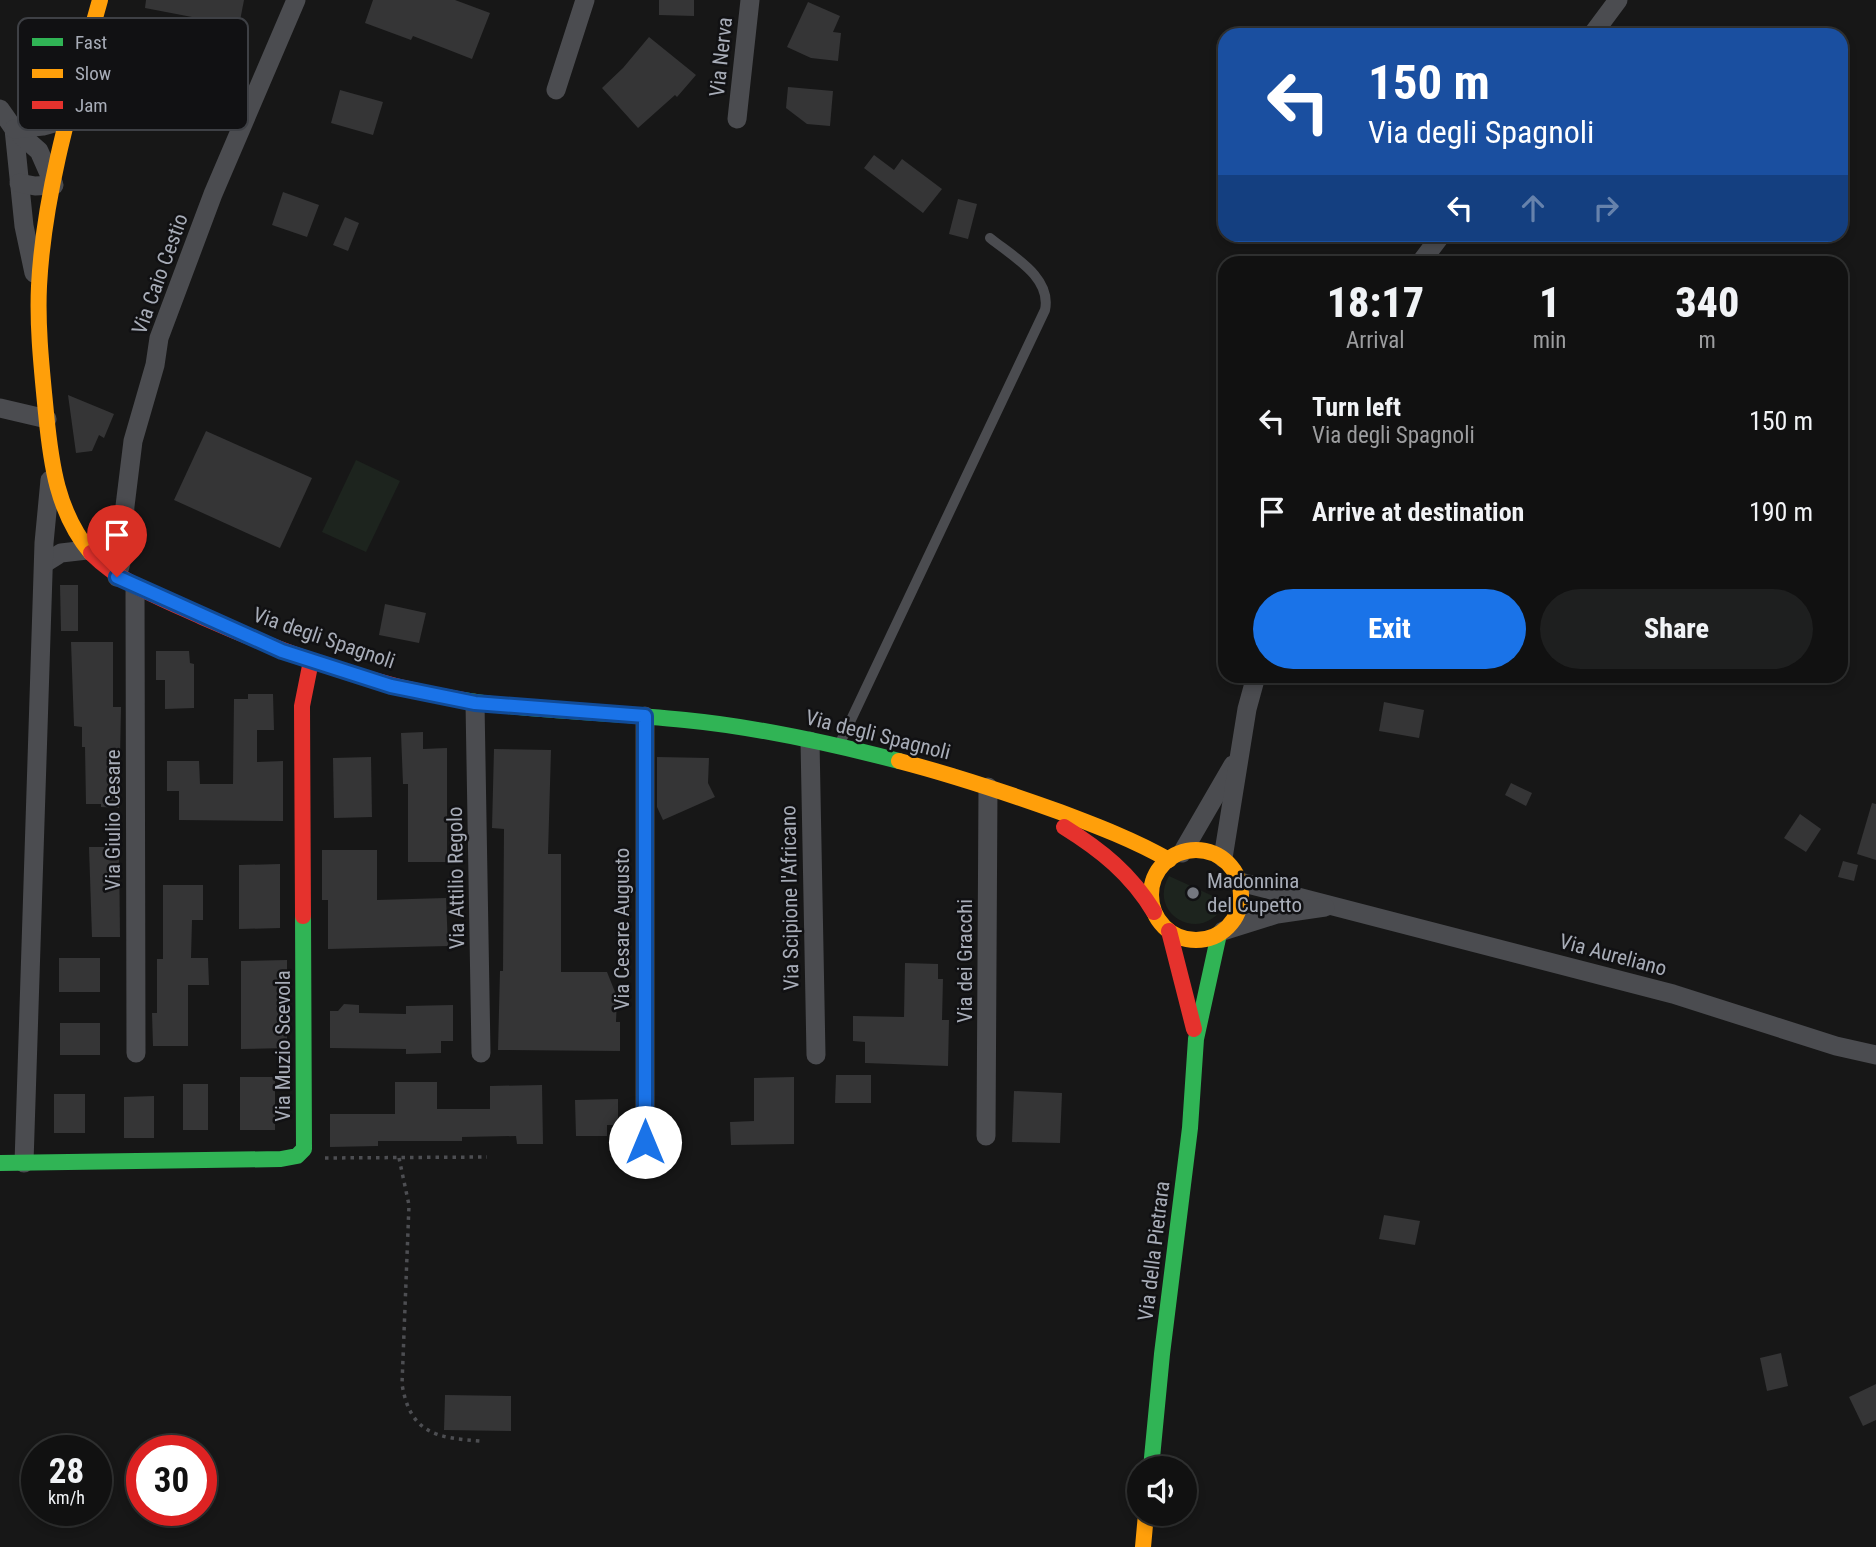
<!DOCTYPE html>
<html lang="en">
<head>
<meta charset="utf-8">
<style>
  body { margin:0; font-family:"Roboto Condensed",sans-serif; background:#1e1f1f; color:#f1f3f6; height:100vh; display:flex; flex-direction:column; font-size:26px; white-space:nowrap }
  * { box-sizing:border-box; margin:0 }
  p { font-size:23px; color:#9c9d9f }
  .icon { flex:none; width:38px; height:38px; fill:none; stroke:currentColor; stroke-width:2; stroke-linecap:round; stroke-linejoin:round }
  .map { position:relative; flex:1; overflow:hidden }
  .drawer { position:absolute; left:1218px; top:256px; width:630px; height:427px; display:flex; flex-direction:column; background:#111; border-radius:21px; box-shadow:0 4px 10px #0003,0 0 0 2px #303131 }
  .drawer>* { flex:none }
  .banner { position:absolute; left:1218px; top:28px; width:630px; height:214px; border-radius:21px; box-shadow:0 4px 10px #0003,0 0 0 2px #303131; background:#1a4fa0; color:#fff; overflow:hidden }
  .fabs { position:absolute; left:1127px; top:1456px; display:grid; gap:14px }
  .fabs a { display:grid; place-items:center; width:70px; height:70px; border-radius:50%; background:#111; box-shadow:0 4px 10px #0003,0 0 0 2px #303131; font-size:35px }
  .speed { position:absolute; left:21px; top:1435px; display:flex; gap:14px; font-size:35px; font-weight:700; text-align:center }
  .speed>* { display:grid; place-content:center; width:91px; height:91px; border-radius:50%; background:#111; box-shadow:0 4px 10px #0003,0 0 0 2px #303131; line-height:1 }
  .speed small { font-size:18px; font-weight:400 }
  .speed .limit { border:10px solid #d22; background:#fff; color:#111 }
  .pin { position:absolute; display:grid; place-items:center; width:60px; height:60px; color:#fff; margin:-72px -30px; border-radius:50% 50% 50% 0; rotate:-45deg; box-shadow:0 0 7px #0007 }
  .pin .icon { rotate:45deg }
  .me { position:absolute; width:77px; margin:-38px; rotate:0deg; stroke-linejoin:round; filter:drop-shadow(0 0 5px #0008) }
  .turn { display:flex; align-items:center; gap:24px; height:147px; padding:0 35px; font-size:32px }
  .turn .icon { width:91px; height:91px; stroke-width:2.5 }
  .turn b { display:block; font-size:49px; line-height:60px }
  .lanes { display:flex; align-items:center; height:66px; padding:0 35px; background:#0003; justify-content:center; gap:35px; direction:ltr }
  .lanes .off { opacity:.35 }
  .eta { display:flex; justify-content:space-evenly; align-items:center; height:119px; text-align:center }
  .eta b { font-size:42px; font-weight:800; line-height:49px }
  .cta { display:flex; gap:14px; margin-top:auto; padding:14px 35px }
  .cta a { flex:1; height:80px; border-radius:42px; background:#1a73e8; color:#fff; font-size:28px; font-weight:800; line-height:80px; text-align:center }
  .cta a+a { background:#1e1f1f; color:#f1f3f6 }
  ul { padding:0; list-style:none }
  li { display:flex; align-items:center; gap:21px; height:91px; padding:0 35px }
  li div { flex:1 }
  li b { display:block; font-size:26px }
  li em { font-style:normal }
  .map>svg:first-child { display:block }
</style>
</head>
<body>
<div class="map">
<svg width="1876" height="1547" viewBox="0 0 1876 1547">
  <rect width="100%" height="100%" fill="#171717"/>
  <g fill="#1d241e">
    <path d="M356 460 400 481 366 552 322 532Z"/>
    <path d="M1169 876 1226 902C1204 947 1146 915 1169 876Z"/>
  </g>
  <g fill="#353536">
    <path d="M146 0H244L239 26 145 8Z"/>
    <path d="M373 0H455L490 13 472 59 413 36 411 40 365 23Z"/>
    <path d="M659 0H694V16L659 15Z"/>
    <path d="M808 2 840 16 833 32 841 33 838 61 811 58 787 47Z"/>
    <path d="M649 37 696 75 677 97 675 95 638 128 602 88 623 68Z"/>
    <path d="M788 87 833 91 830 126 807 124 786 108Z"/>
    <path d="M340 90 383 102 373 135 331 123Z"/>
    <path d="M874 155 894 170 902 159 942 189 923 213 864 168Z"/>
    <path d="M283 192 319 205 307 237 272 225Z"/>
    <path d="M958 199 977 204 968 239 949 234Z"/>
    <path d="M345 217 359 223 348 251 333 245Z"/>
    <path d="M68 395 114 414 104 438 99 435 92 451 76 453Z"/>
    <path d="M206 431 312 478 280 548 174 500Z"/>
    <path d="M60 585H78V631H61Z"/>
    <path d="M385 604 426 613 419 643 379 635Z"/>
    <path d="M71 642H113V707H121L119 808 101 807V804H86L85 747H82V727L74 726Z"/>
    <path d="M156 651H189L190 663 194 664V708L165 709V680H156Z"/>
    <path d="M248 694H273L274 730H257V762L283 761V821L179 820V791H167V761H199L200 784H233L234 699H248Z"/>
    <path d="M1384 702 1424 710 1419 738 1379 731Z"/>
    <path d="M423 732V749L447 748V862H408V784H403L401 733Z"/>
    <path d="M494 749 551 750 548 854H561V972H607L617 997 616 1022H620V1051L498 1050 500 971H503L504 829 492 828Z"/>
    <path d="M371 757 372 817 334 818 333 758Z"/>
    <path d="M657 757 709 758 708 783 715 797 663 820 657 807Z"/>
    <path d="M1511 783 1532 793 1526 806 1505 795Z"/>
    <path d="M1872 803 1876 804V860L1857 854Z"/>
    <path d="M1800 814 1821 829 1806 852 1784 838Z"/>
    <path d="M89 847H119L120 937H92Z"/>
    <path d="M322 850H377V900L446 898 448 946 328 949V900H322Z"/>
    <path d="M1843 861 1858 865 1854 881 1838 877Z"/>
    <path d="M280 864V928L239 929V865Z"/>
    <path d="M163 885H203V920H192L191 958H208L209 985H188V1046H153L152 1013H157V959H163Z"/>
    <rect x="59" y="958" width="41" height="34"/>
    <path d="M287 960V1048L241 1049V961Z"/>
    <path d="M905 963 938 964V979H943L942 1020H949L948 1066 865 1063V1042L853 1041V1016L904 1017Z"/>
    <path d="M344 1004 359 1005V1013L406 1014V1006L453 1005V1041H441V1053L406 1054V1049L330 1048V1011H338Z"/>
    <rect x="60" y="1023" width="40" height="32"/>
    <path d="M836 1075H871V1103H835Z"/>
    <rect x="240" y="1077" width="35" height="53"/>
    <path d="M794 1077V1144L731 1145 730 1122 754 1121V1078Z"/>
    <path d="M395 1082H437V1109H490V1086L542 1085 543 1144H517L516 1136 462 1137V1141H378V1146L330 1147V1114H395Z"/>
    <rect x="183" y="1084" width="25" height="46"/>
    <path d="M1014 1091 1062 1093 1060 1143 1012 1142Z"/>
    <rect x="54" y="1094" width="31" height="39"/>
    <path d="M154 1096V1138H124V1097Z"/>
    <path d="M618 1099V1125H607V1136H576L575 1100Z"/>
    <path d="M1384 1215 1420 1221 1415 1245 1379 1239Z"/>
    <path d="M1781 1353 1788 1386 1767 1391 1760 1358Z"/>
    <path d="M1876 1384V1420L1863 1426 1849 1397Z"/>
    <path d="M445 1395 511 1396V1431L444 1430Z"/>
  </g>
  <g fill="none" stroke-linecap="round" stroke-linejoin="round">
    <g stroke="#4d4e52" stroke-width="3.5" stroke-dasharray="3.5 5" stroke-linecap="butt">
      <path d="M325 1158 487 1157"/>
      <path d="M399 1158 409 1205 402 1384C410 1434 437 1438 481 1441"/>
    </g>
    <path stroke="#4b4c50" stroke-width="10" d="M840 743 1045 310C1052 277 1012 256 990 238"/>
    <g stroke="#4b4c50" stroke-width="19">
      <path d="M1592 35 1618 0"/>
      <path d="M556 90 585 0"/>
      <path d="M0 109 14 129 24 226 34 273"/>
      <path d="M737 119 750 0"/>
      <path d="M14 129 39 151 54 185 35 186 19 183"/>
      <path d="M14 129 43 126 68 119"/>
      <path d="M1421 262 1442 234"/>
      <path d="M0 408 47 419"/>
      <path d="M45 563 61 553 87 550"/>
      <path d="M117 577 122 559 125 506 133 441 155 365 159 338 213 194 296 0"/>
      <path d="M135 586 136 1053"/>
      <path d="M475 703 481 1053"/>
      <path d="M645 716V1142"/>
      <path d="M810 741 816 1055"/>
      <path d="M1182 853 1233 765"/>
      <path d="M1223 858 1247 709 1256 676"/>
      <path d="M1240 882 1673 994 1836 1046 1876 1055"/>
      <path d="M1223 931 1277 914 1325 907"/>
      <path d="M986 1136 988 787"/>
      <path d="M24 1163 44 543 50 480"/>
    </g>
    <g stroke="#30b455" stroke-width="16">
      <path d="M463 700C536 712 611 712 685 720 758 727 829 743 899 761"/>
      <path d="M0 1163 281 1159 297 1156 304 1149 303 916"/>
      <path d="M1151 1468 1162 1354 1190 1128 1196 1039 1219 934"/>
    </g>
    <g stroke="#ff9f0a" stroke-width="16">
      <path d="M91 553C57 512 51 464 46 413 42 371 37 328 39 286 44 189 74 93 100 0"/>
      <path d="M899 761C953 775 1007 793 1060 812 1097 826 1134 840 1169 860"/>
      <circle cx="1196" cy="895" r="45"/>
      <path d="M1143 1547 1146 1514"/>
    </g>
    <g stroke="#e5322d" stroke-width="16">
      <path d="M91 553C122 584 163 599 202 617 286 654 372 685 463 700"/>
      <path d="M1064 827C1101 850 1131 874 1154 912"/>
      <path d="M303 916 302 706 311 661"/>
      <path d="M1169 931 1194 1029"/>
    </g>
  </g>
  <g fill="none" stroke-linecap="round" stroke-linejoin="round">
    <g stroke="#114b97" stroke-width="18">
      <path id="route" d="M117 577 282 651 391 686 475 703 645 716V1142"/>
    </g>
    <use href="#route" stroke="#1a73e8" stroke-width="12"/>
  </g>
  <circle fill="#757880" stroke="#111113" stroke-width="2.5" cx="1193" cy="893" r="7"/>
  <g text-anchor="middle" stroke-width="5" stroke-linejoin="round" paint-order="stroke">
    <g font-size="21" fill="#a8adb8" stroke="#111113">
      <text transform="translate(721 57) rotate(-84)" y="7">Via Nerva</text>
      <text transform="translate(160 274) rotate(-70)" y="7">Via Caio Cestio</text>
      <text transform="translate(324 638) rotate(19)" y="7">Via degli Spagnoli</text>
      <text transform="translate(878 735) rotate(14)" y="7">Via degli Spagnoli</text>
      <text transform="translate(113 820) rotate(-90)" y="7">Via Giulio Cesare</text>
      <text transform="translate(456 878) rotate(-91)" y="7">Via Attilio Regolo</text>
      <text transform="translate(790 898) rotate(-91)" y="7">Via Scipione l'Africano</text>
      <text transform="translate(622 929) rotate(-90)" y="7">Via Cesare Augusto</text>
      <text transform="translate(1613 955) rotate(15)" y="7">Via Aureliano</text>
      <text transform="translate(965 961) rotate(-90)" y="7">Via dei Gracchi</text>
      <text transform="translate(283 1046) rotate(-90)" y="7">Via Muzio Scevola</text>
      <text transform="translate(1154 1251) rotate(-83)" y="7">Via della Pietrara</text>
    </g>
    <g font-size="21" fill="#a8adb8" stroke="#111113" text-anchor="start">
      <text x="1207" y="888">Madonnina<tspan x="1207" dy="24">del Cupetto</tspan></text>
    </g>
  </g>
  <rect x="18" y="18" width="230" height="112" rx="10" fill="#111113" stroke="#3e4045" stroke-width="2"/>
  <rect x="32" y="38" width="31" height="8" fill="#30b455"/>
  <rect x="32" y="69" width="31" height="9" fill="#ff9f0a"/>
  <rect x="32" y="101" width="31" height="8" fill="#e5322d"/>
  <g font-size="19" fill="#a8adb8">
    <text x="75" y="49">Fast</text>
    <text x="75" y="80">Slow</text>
    <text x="75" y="112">Jam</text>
  </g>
</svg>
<div class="fabs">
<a><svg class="icon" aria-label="sound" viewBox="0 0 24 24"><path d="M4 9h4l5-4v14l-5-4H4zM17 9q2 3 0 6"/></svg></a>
</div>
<div class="speed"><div>28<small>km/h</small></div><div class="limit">30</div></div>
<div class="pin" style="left:117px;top:577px;background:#d93025"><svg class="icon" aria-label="arrive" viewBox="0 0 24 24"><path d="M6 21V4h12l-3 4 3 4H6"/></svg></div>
<svg class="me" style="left:645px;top:1142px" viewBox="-20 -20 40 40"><circle r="19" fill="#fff"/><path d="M0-13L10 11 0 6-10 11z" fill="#1a73e8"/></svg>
<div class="banner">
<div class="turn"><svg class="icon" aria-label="left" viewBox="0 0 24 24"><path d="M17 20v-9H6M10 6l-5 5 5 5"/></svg><div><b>150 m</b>Via degli Spagnoli</div></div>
<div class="lanes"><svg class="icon" aria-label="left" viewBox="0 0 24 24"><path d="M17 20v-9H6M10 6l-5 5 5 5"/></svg><svg class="icon off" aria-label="ahead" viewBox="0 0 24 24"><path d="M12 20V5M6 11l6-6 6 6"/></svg><svg class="icon off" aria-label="right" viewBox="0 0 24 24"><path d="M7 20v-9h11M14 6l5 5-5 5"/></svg></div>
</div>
<section class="drawer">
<div class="eta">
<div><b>18:17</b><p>Arrival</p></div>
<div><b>1</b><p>min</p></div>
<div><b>340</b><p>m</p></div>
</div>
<ul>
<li><svg class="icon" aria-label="left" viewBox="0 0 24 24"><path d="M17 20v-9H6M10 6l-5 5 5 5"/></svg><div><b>Turn left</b><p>Via degli Spagnoli</p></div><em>150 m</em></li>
<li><svg class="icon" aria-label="arrive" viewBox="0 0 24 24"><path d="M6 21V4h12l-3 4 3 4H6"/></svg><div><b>Arrive at destination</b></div><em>190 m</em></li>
</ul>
<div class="cta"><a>Exit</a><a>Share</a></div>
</section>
</div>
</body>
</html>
